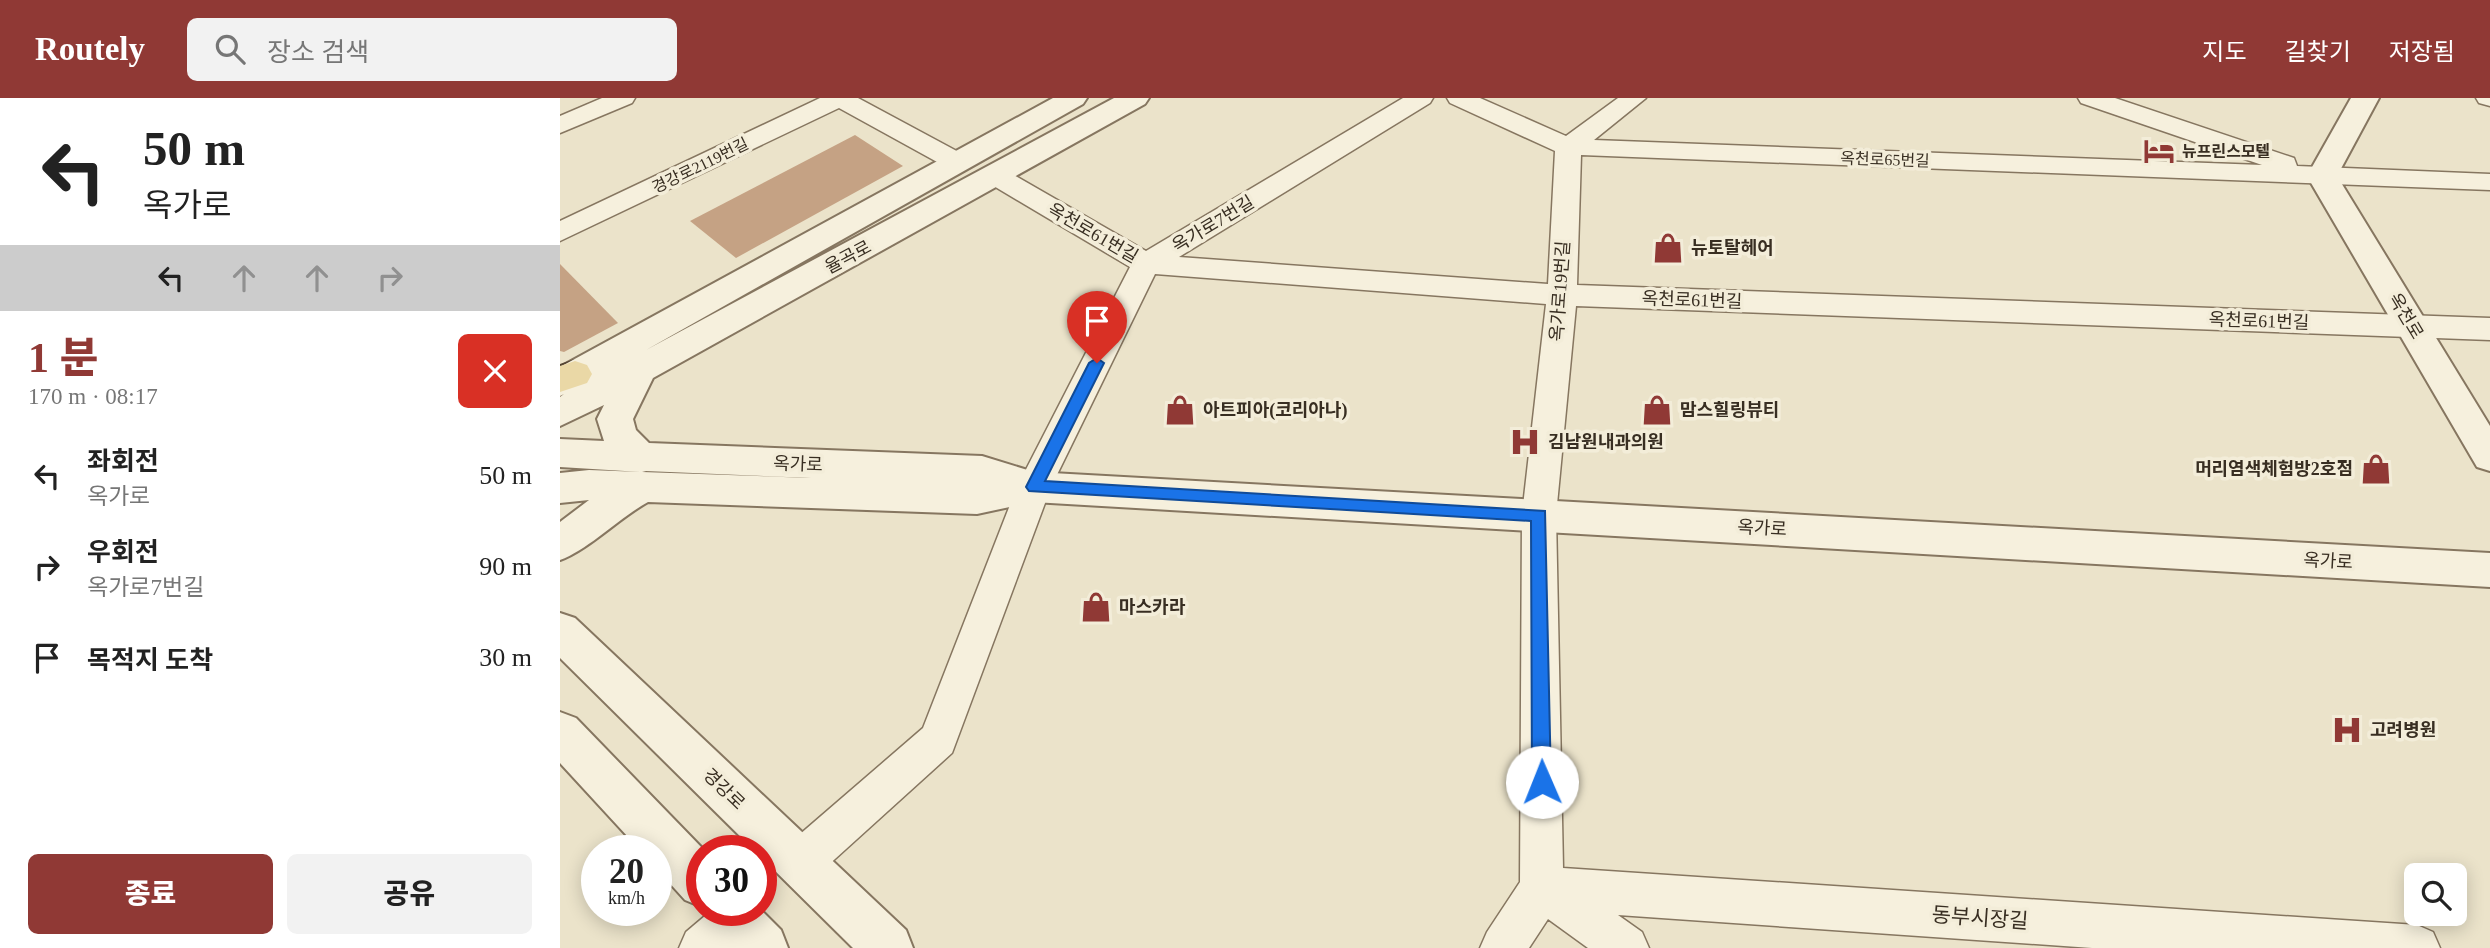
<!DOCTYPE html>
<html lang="ko">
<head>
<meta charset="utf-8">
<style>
  body { margin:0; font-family:"Times New Roman","Noto Sans KR",serif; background:#f2f2f2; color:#222; height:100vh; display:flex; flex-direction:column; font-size:26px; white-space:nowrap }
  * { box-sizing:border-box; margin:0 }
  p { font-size:23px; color:#767676 }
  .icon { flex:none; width:38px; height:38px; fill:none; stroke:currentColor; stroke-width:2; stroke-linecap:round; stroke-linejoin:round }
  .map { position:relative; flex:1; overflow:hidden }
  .sheet { display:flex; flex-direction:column; background:#fff; width:560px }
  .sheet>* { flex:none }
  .hud { background:#fff; color:#222; overflow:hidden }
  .buttons { position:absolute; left:1844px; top:765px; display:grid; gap:14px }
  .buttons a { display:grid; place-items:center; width:63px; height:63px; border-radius:10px; background:#fff; box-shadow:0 4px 18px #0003; font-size:35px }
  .speed { position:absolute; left:21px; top:737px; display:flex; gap:14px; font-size:35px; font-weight:700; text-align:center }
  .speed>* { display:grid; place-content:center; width:91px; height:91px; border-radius:50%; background:#fff; box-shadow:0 4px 18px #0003; line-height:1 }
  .speed small { font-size:18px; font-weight:400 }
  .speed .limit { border:10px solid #d22; background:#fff; color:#111 }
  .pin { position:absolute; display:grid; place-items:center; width:60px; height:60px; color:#fff; margin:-72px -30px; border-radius:50% 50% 50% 0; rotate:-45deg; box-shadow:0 0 7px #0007 }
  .pin .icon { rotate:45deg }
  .me { position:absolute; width:77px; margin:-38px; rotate:359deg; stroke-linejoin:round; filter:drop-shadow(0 0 5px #0008) }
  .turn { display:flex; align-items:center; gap:24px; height:147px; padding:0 28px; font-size:32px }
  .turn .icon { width:91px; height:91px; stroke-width:2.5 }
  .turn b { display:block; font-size:49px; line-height:60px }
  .lanes { display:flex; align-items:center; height:66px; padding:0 28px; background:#0003; justify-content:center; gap:35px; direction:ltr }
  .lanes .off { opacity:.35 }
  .round { display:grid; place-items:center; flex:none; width:74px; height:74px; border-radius:10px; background:#f2f2f2 }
  .overview { display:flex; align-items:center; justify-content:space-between; height:119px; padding:0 28px }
  h1 { font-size:42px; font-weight:800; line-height:52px; color:#903935 }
  .primary-button { display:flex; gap:14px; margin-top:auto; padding:14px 28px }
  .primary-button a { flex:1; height:80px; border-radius:10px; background:#903935; color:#fff; font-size:28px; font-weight:800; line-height:80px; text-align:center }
  .primary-button a+a { background:#f2f2f2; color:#222 }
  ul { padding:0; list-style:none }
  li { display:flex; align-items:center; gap:21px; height:91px; padding:0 28px }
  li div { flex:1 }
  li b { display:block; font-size:26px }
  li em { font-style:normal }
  header { display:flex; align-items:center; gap:42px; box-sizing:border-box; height:98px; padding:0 35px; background:#903935; color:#fff }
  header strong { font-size:33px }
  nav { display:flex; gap:38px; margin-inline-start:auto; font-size:24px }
  .search { width:490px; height:63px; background:#f2f2f2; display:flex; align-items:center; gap:18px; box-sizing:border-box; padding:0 24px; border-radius:10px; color:#767676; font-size:26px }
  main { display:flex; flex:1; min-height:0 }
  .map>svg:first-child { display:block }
</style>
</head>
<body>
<header>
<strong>Routely</strong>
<div class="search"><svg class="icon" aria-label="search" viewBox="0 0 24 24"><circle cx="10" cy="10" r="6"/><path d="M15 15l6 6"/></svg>장소 검색</div>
<nav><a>지도</a><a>길찾기</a><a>저장됨</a></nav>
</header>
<main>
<section class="sheet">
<div class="hud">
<div class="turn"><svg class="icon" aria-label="left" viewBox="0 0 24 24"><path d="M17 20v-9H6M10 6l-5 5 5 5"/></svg><div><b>50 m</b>옥가로</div></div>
<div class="lanes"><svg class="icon" aria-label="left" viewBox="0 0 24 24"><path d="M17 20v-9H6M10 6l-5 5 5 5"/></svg><svg class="icon off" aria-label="ahead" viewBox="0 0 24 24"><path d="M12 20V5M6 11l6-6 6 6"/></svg><svg class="icon off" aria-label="ahead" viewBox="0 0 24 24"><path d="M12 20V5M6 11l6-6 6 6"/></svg><svg class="icon off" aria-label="right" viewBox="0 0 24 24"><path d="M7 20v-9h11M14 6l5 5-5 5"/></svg></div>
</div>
<div class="overview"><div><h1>1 분</h1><p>170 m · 08:17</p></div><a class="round" style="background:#d93025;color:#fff"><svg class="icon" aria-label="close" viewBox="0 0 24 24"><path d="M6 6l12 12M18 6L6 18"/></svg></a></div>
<ul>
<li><svg class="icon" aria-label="left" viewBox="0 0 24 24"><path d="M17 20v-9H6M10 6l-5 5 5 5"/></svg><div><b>좌회전</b><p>옥가로</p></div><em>50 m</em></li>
<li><svg class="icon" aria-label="right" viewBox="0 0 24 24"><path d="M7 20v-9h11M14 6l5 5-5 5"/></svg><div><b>우회전</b><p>옥가로7번길</p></div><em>90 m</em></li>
<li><svg class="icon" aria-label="arrive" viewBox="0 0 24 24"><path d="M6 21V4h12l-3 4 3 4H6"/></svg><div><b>목적지 도착</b></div><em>30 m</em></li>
</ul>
<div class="primary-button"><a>종료</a><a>공유</a></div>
</section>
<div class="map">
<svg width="1930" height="850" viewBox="0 0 1930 850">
  <rect width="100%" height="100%" fill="#ebe3ca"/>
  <g fill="#c5a284">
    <path d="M295 37 343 68 176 160 130 123Z"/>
    <path d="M0 166 58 225 4 254 0 253Z"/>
  </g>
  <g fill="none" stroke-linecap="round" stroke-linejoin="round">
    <g stroke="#867660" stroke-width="3">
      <g id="minor">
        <path d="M42 0H75L72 5 0 35V18Z"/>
        <path d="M260 0H298L406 58 410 64 406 70H388L279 10 0 143V123Z"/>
        <path d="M843 0H873L870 5 619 159 988 186 995 53 890 5 887 0H920L1006 38 1058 0H1086L1034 42 1702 67 1521 5 1518 0H1555L1734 60 1737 68 1930 76V92L1021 57 1017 187 1930 220V242L1016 208 996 417 1003 770 1857 827 1873 834 1880 850H1532L1058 817 1082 834 1089 850H1028L988 821 969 850H920L927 834 960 784 962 417 986 206 595 176 491 389 392 655 254 780 239 786 224 780 217 765 224 750 363 630 457 389 570 169 427 84 423 78 427 72H445L586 153Z"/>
        <path d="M1916 0H1930V8L1919 5Z"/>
        <path d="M152 812H193L197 821 191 837 176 850H119L126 834Z"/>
      </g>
    </g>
    <g stroke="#867660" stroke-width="4">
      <g id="tertiary">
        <path d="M493 0H527L523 6 86 252 554 0H589L585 6 93 280 73 321 76 332 89 345 422 358 474 374 1930 455V489L473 404 417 416 88 404C59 420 28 452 0 462V424L29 402 0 405V375L29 372 81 374 0 369V341L44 343 37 321 44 307 0 328V299L4 296 0 298V269ZM86 373 251 380 82 374Z"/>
        <path d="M1791 0H1819L1777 78 1930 328V373L1917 369 1747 78Z"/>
        <path d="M0 515 15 520 346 832 353 850H293L201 759V752H194L0 560Z"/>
        <path d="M0 614 16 620 144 752 142 809 125 802 96 770V752H80L0 665Z"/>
        <path d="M143 812H201L221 832 228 850H169L150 829Z"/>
      </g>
    </g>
    <g stroke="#554533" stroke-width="4">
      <path id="primary" d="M15 263 27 267 32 276 27 285 0 294V268Z"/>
    </g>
    <use href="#minor" fill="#f6f0dd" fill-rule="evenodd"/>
    <use href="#tertiary" fill="#f6f0dd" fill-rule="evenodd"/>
    <use href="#primary" fill="#ead8a6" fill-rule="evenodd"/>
  </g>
  <path fill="#1a73e8" stroke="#114b97" stroke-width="2" d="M537 260 544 265 485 383 985 413 991 684 988 690 982 692 975 690 972 684 971 423 469 393 466 389 529 265Z"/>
  <defs>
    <g id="hotel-bare" transform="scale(2.415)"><path d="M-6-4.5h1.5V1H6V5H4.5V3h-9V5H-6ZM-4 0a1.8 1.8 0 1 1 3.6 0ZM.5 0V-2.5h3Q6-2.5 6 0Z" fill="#903935" stroke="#f3edd9" stroke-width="2.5" paint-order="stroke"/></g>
    <g id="shop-bare" transform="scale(2.415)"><path d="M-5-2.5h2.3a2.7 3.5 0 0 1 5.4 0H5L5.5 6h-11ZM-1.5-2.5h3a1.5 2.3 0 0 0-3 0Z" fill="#903935" stroke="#f3edd9" stroke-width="2.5" paint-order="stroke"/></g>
    <g id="hospital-bare" transform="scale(2.415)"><path d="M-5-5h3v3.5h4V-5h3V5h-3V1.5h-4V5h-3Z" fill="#903935" stroke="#f3edd9" stroke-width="2.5" paint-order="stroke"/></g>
  </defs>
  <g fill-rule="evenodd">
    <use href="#hotel-bare" x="1599" y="53"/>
    <use href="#shop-bare" x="1108" y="150"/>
    <use href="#shop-bare" x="620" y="312"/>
    <use href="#shop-bare" x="1097" y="312"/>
    <use href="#hospital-bare" x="965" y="344"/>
    <use href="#shop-bare" x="1816" y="371"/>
    <use href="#shop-bare" x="536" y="509"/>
    <use href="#hospital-bare" x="1787" y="632"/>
  </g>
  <g text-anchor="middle" stroke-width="7" stroke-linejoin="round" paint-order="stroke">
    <g font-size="16" font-weight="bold" fill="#382e22" stroke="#f3edd9" text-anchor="start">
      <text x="1622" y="59">뉴프린스모텔</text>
    </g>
    <g font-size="16" fill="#382e22" stroke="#f3edd9">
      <text transform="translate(1325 61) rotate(2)" y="6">옥천로65번길</text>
      <text transform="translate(140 67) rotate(-26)" y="6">경강로2119번길</text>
    </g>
    <g font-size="18" fill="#382e22" stroke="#f3edd9">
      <text transform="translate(653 126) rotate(-31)" y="6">옥가로7번길</text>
      <text transform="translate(533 135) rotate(30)" y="6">옥천로61번길</text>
      <text transform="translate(288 159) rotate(-28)" y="6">율곡로</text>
      <text transform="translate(1000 193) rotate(-86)" y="6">옥가로19번길</text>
      <text transform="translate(1132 202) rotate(2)" y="6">옥천로61번길</text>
      <text transform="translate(1846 218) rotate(59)" y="6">옥천로</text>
      <text transform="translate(1699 223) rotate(2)" y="6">옥천로61번길</text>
      <text transform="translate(238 366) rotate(2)" y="6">옥가로</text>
      <text transform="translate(1202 430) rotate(3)" y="6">옥가로</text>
      <text transform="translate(1768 463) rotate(3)" y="6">옥가로</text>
      <text transform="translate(164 691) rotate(44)" y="6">경강로</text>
    </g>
    <g font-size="18" font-weight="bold" fill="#382e22" stroke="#f3edd9" text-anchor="start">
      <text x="1131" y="156">뉴토탈헤어</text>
      <text x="643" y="318">아트피아(코리아나)</text>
      <text x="1120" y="318">맘스힐링뷰티</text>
      <text x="988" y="350">김남원내과의원</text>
      <text x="1793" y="377" text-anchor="end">머리염색체험방2호점</text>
      <text x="559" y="515">마스카라</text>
      <text x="1810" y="638">고려병원</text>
    </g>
    <g font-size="21" fill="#382e22" stroke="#f3edd9">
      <text transform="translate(1420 820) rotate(4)" y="7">동부시장길</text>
    </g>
  </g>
</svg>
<div class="buttons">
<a><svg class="icon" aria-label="search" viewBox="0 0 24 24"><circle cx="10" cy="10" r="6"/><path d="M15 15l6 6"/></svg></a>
</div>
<div class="speed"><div>20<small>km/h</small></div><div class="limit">30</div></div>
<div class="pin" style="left:537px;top:265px;background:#d93025"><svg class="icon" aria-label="arrive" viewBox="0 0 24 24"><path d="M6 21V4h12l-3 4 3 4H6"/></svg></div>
<svg class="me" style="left:982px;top:684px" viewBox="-20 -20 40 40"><circle r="19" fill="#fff"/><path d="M0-13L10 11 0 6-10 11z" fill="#1a73e8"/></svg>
</div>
</main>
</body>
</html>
